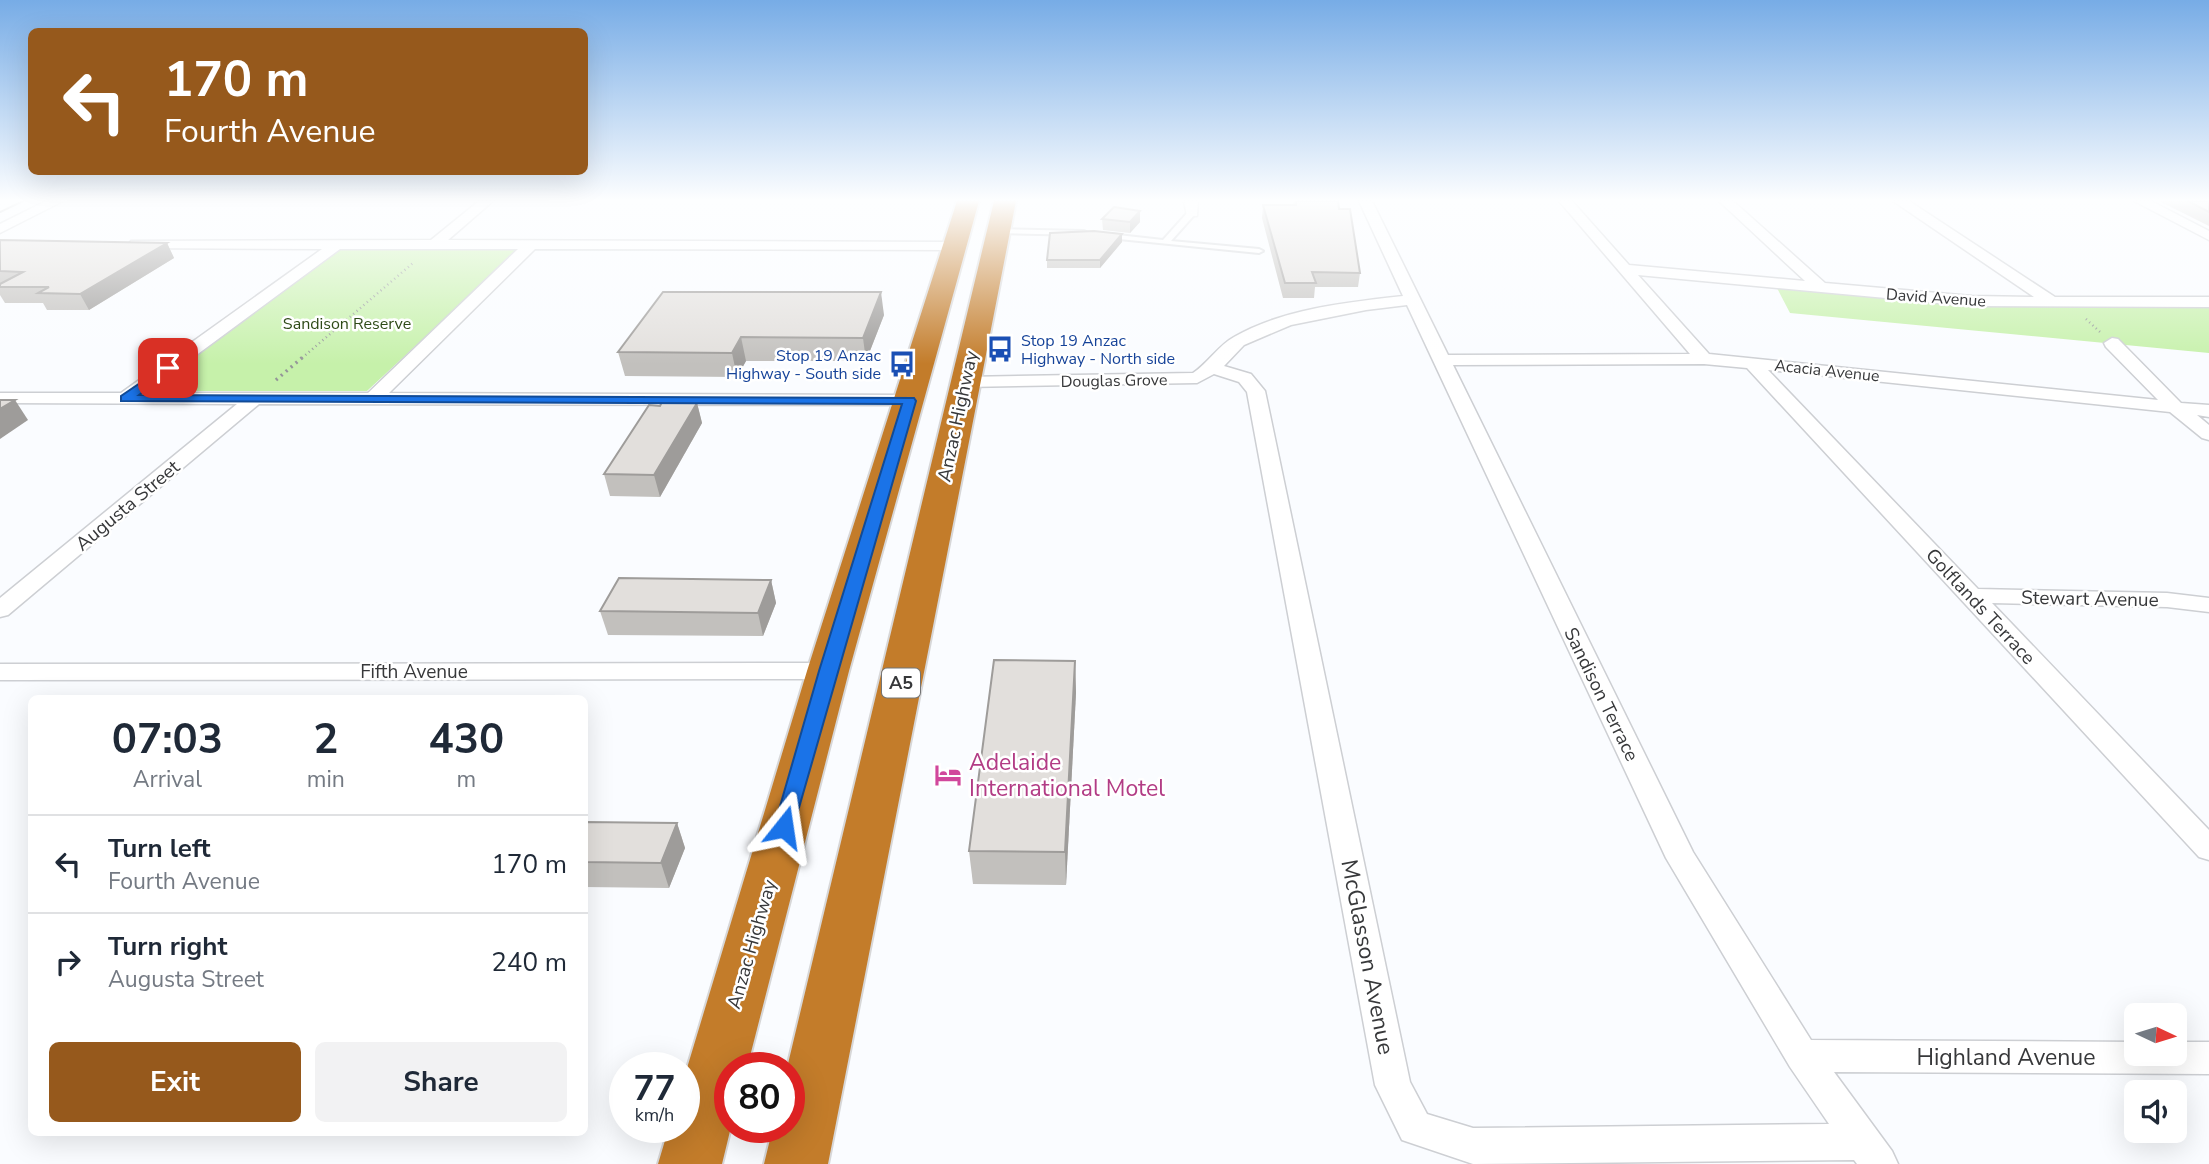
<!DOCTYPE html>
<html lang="en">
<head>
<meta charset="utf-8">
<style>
  body { margin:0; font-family:"Nunito Sans",sans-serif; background:#f2f2f3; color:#1f2937; height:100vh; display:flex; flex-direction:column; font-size:26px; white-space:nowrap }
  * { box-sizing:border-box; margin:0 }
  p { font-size:23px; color:#747a83 }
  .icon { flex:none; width:38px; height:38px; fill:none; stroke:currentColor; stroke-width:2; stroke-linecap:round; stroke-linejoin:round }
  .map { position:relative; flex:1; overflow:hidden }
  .panel { position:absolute; left:28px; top:695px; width:560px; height:441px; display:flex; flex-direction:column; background:#fff; border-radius:10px; box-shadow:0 7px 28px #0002 }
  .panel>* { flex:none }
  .hud { position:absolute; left:28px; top:28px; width:560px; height:147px; border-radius:10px; box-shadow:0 7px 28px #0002; background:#96591c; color:#fff; overflow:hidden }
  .needle { width:46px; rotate:94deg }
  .fabs { position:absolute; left:2124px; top:1003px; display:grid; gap:14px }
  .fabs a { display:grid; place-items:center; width:63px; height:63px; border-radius:10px; background:#fff; box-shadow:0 7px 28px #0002; font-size:35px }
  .speed { position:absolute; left:609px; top:1052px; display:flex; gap:14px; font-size:35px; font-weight:700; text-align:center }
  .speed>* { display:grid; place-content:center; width:91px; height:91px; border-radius:50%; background:#fff; box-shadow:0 7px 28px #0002; line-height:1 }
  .speed small { font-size:18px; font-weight:400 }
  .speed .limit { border:10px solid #d22; background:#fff; color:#111 }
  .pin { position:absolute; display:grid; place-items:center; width:60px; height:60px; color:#fff; margin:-30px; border-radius:14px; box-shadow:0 4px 10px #0006 }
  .me { position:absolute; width:77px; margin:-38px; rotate:15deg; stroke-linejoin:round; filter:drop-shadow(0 0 5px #0008) }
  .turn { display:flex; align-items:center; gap:24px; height:147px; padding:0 21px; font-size:32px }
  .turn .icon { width:91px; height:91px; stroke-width:2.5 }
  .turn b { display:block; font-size:49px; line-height:60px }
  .eta { display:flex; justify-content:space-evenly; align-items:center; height:119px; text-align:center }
  .eta b { font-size:42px; font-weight:700; line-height:49px }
  .button { display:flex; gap:14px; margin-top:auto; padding:14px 21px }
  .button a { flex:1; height:80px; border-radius:10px; background:#96591c; color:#fff; font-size:28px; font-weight:700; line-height:80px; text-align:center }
  .button a+a { background:#f2f2f3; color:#1f2937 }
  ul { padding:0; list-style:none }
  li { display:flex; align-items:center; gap:21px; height:98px; padding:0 21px; border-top:2px solid #e0e1e3 }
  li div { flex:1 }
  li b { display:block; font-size:26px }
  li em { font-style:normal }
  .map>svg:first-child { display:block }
</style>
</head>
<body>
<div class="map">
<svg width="2209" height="1164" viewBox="0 0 2209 1164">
  <rect width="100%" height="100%" fill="#fafcff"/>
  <g fill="#c6f1aa">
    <path d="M340 249 519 250 367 391H145Z"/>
    <path d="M1777 288 2209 306V353L1790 313Z"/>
  </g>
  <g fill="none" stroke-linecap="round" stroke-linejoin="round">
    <g stroke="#cdcfd3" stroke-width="4">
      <g id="lane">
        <path d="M1189 211 1196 213 1171 241 1259 249 1263 251 1259 253 1109 238 1105 236 1109 234 1163 240Z"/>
        <path d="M994 229 1084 231 1088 233 1084 235 997 233 993 231Z"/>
      </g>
    </g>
    <g stroke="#cdcfd3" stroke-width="3">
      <g id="street">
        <path d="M46 201H63L0 233V224Z"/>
        <path d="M479 201H493L448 240 955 242 962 246 955 250 535 249 389 393 910 395 919 400 910 405 259 404 8 615 0 617V598L237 404 0 403V393H121L322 249 136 248 129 244 131 241 431 240ZM340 249H518L368 393H145Z"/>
        <path d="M1184 201H1198L1197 216H1187Z"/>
        <path d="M1359 201H1372L1448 355 1690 354 1559 201H1572L1629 265 1805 281 1719 201H1733L1825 283 1972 296 2034 297 1893 201H1909L2055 297H2209V307L1972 306 1638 275 1709 354 2158 400 2106 347 2104 343 2112 338 2118 339 2181 403 2209 405V417L2197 415 2209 425V440L2202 438 2170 412 1768 370 1978 589 2167 593 2209 598V612L2167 607 1992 603 2209 830V860L2199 857 1747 368 1704 364 1453 365 1693 852 1811 1040 2137 1042V1054H2175V1042H2209V1074L1834 1072 1892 1151 1898 1164H1857L1854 1160 1473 1164 1402 1140 1375 1085 1247 392 1239 382 1214 374 1197 383 965 387 956 382 965 377 1193 373C1208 363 1219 345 1234 337 1282 309 1348 302 1403 296ZM1407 305 1666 858 1790 1067 1829 1124 1473 1128 1427 1114 1410 1082 1265 391 1251 374 1224 366 1244 345 1291 325 1366 310Z"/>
        <path d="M2134 201H2151L2209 231V240Z"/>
        <path d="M828 663 837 665 840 671 837 677 828 679 0 680V664Z"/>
      </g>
    </g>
    <g stroke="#d7d7d8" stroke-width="4">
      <g id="highway">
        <path d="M957 201H979L849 671 747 1068H730L731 1127 722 1164H658L669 1127H684V1078L807 671Z"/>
        <path d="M994 201H1016L828 1164H764L773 1127H789L787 1068Z"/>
      </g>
    </g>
    <g stroke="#949698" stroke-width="2.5" stroke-dasharray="1 3.5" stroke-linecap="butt">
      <path d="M2086 319 2100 332"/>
      <path d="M302 358 413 263"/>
    </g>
    <path stroke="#949698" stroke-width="3.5" stroke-dasharray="2 4.5" stroke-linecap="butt" d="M276 380 304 356"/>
    <use href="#lane" fill="#fff" fill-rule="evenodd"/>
    <use href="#street" fill="#fff" fill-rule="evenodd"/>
    <use href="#highway" fill="#c37c2a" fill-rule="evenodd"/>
    <path stroke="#989a9c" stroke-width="2" d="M0 212 23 201"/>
  </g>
  <g fill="#c2c0bd">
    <path d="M1293 201H1338L1339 209 1360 273 1358 287H1315L1314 298H1283L1262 218 1263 205H1294Z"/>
    <path d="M2159 201H2209V226Z"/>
    <path d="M1140 211V222L1130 233 1103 230 1102 219Z"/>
    <path d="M1122 234V242L1100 268H1047V260Z"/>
    <path d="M0 240 167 243 174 258 89 310H47L43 303H5L0 295Z"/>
    <path d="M884 315 866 361H746L737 377 625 376 618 352Z"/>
    <path d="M697 403 702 423 660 497 610 496 604 474 660 406Z"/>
    <path d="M771 580 776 603 763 636 608 635 600 611Z"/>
    <path d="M1075 661 1076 693 1066 885 973 884 969 851Z"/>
    <path d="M584 822 677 823 685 848 669 888 584 887Z"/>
  </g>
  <g fill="#9e9c9a">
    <path d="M1140 211V222L1130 233V222Z"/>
    <path d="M1122 234V242L1100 268V260Z"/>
    <path d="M167 243 174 258 89 310 80 294Z"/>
    <path d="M881 292 884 315 866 361 863 338Z"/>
    <path d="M741 337 746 361 737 377 732 353Z"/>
    <path d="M15 400 28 420 0 439V409Z"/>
    <path d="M697 403 702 423 660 497 654 475Z"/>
    <path d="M771 580 776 603 763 636 758 613Z"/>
    <path d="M1075 661 1076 693 1066 885 1065 852Z"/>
    <path d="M677 823 685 848 669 888 661 863Z"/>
  </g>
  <g fill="#e2dfdc" stroke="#9e9c9a" stroke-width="2">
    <path d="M1296 201H1338L1339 209H1350L1360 273 1312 272 1316 283H1285L1263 205H1296Z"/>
    <path d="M2188 201H2209V212Z"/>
    <path d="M1114 207 1140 211 1130 222 1102 219Z"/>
    <path d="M1094 231 1122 234 1100 260H1047L1050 233Z"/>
    <path d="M0 240 167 243 80 294 38 293 49 287H0V284L23 272 0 271Z"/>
    <path d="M663 292H881L863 338 741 337 732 353 618 352Z"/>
    <path d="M0 400H15L0 409Z"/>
    <path d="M662 402 697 403 654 475 604 474 649 405 660 406Z"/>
    <path d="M619 578 771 580 758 613 600 611Z"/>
    <path d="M994 660 1075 661 1065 852 969 851Z"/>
    <path d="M584 822 677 823 661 863 584 862Z"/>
  </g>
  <linearGradient id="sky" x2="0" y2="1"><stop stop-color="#77ace6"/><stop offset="0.55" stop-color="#fdfeff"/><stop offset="1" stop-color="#fdfeff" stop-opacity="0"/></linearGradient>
  <rect width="2209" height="364" fill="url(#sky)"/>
  <path fill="#1a73e8" stroke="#114b97" stroke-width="2" d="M168 364 172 365V370L139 395 914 398 916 401 792 832 784 834 777 832 774 827 819 671 902 404 121 401V396Z"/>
  <defs>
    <g id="bus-bare" transform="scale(2.1)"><path d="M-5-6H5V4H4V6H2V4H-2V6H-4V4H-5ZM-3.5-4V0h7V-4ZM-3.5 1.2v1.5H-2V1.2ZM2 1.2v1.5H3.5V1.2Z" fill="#1a4fb4" stroke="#fff" stroke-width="2.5" paint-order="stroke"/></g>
    <g id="hotel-bare" transform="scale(2.1)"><path d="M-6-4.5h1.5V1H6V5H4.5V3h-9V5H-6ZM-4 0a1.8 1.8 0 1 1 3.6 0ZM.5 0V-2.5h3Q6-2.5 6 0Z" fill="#d1479c" stroke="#fff" stroke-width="2.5" paint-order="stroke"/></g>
  </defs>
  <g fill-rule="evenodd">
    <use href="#bus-bare" x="1000" y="349"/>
    <use href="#bus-bare" x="902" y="364"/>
    <use href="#hotel-bare" x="948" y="775"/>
  </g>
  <g text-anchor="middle" stroke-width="5" stroke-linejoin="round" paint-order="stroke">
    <g font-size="16" fill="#37383a" stroke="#fff">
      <text transform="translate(1936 297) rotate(4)" y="6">David Avenue</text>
      <text transform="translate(1827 370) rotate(6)" y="6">Acacia Avenue</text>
      <text transform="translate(1114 380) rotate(-1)" y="6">Douglas Grove</text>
    </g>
    <g font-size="16" fill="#2e4a17" stroke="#fff">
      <text x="347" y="329">Sandison Reserve</text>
    </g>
    <g font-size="16" fill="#164399" stroke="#fff" text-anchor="start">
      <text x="1021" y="346">Stop 19 Anzac<tspan x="1021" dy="18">Highway - North side</tspan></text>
      <text x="881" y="361" text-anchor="end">Stop 19 Anzac<tspan x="881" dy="18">Highway - South side</tspan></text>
    </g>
    <rect fill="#fff" stroke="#737475" stroke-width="2" x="882" y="668.5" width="38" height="29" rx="5"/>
    <g font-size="18" font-weight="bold" fill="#37383a">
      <text x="901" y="689">A5</text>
    </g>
    <g font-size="19" fill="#37383a" stroke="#fff">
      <text transform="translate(957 416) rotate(-78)" y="7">Anzac Highway</text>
      <text transform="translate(127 505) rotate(-40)" y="7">Augusta Street</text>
      <text transform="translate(2090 598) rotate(1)" y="7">Stewart Avenue</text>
      <text transform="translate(1981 606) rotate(47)" y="7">Golflands Terrace</text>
      <text x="414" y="678">Fifth Avenue</text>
      <text transform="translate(1602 694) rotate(64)" y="7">Sandison Terrace</text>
      <text transform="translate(751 944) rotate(-74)" y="7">Anzac Highway</text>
    </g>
    <g font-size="23" fill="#b23c85" stroke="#fff" text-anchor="start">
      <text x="969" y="770">Adelaide<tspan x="969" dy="26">International Motel</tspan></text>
    </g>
    <g font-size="23" fill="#37383a" stroke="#fff">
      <text transform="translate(1368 957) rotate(79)" y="8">McGlasson Avenue</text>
      <text x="2006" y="1065">Highland Avenue</text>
    </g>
  </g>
</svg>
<div class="fabs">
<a><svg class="needle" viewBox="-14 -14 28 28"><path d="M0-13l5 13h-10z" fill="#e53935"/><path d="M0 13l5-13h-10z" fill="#747a83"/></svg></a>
<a><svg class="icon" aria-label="sound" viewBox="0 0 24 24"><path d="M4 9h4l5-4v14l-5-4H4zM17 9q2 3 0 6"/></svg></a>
</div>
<div class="speed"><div>77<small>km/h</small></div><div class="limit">80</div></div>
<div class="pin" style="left:168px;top:368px;background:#d93025"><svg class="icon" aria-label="arrive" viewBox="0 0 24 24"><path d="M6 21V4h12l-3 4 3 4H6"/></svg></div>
<svg class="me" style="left:784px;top:827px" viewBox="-20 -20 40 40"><path d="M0-17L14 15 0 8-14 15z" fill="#1a73e8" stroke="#fff" stroke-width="4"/></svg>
<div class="hud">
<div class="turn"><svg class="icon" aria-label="left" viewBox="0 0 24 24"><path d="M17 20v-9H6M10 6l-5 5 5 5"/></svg><div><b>170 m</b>Fourth Avenue</div></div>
</div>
<section class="panel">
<div class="eta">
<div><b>07:03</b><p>Arrival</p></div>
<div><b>2</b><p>min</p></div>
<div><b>430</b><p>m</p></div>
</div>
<ul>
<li><svg class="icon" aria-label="left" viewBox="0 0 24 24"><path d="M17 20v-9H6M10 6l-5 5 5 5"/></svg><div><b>Turn left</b><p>Fourth Avenue</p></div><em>170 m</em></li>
<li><svg class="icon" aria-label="right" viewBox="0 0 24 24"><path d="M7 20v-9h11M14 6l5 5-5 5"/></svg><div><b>Turn right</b><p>Augusta Street</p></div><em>240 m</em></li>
</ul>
<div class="button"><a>Exit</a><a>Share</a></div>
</section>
</div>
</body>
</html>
